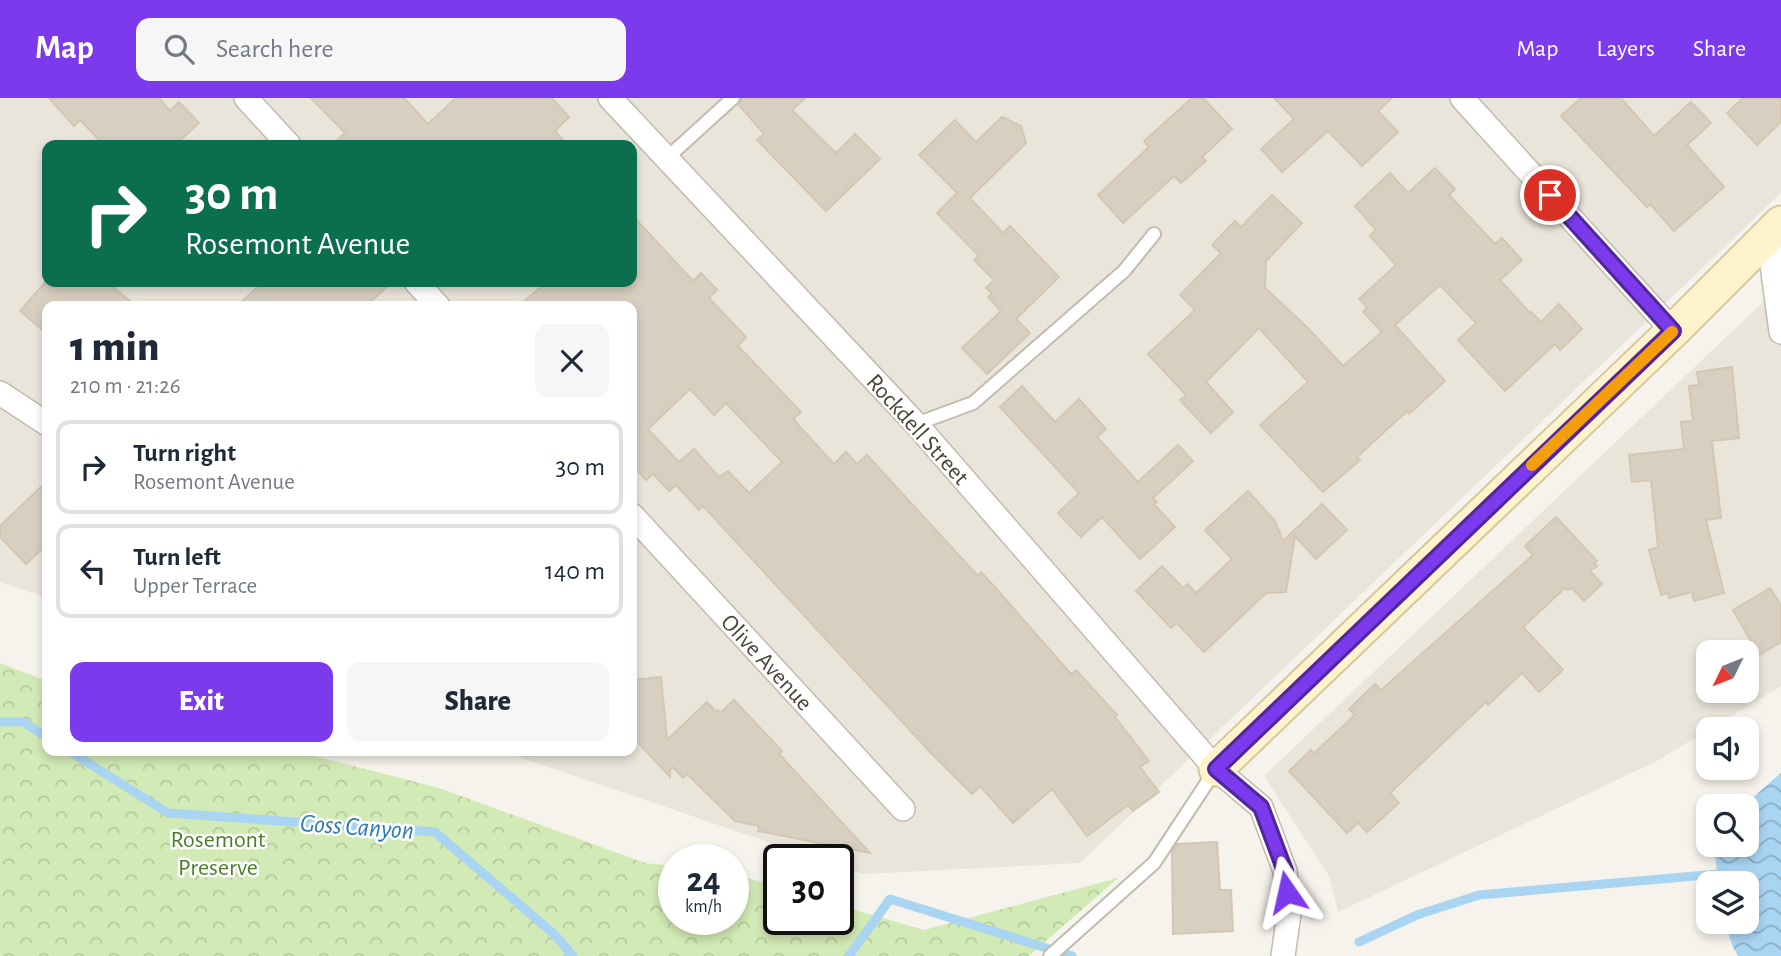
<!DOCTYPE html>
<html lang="en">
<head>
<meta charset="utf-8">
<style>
  body { margin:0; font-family:"Alegreya Sans",sans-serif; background:#f6f6f7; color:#1f2937; height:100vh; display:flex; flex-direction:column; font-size:26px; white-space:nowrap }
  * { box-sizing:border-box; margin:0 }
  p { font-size:23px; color:#747a83 }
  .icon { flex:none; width:38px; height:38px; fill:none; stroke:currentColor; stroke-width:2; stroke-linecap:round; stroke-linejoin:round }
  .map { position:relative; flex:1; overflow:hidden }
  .panel { position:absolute; left:42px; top:203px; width:595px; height:455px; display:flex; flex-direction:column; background:#fff; border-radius:14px; box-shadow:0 4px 10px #0003 }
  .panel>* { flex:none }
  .hud { position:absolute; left:42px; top:42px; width:595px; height:147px; border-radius:14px; box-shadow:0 4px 10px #0003; background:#0b6e4f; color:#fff; overflow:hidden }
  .needle { width:46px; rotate:227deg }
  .tools { position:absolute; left:1696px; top:542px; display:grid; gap:14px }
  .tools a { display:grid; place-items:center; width:63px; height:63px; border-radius:14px; background:#fff; box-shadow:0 4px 10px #0003; font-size:35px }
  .speed { position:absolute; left:658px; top:746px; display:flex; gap:14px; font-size:35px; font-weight:700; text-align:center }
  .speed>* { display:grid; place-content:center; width:91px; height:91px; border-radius:50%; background:#fff; box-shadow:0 4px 10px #0003; line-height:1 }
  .speed small { font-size:18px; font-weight:400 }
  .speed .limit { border:4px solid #111; border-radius:10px; background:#fff; color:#111 }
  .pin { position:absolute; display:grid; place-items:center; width:60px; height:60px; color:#fff; margin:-30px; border:4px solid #fff; border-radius:50%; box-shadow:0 2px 7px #0007 }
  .me { position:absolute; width:77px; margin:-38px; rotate:349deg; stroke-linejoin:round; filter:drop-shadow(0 0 5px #0008) }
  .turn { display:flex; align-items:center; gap:24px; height:147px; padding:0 28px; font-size:32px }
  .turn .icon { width:91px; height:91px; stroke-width:2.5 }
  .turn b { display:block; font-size:49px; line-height:60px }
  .round { display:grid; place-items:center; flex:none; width:74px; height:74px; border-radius:14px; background:#f6f6f7 }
  .head { display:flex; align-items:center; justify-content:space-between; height:119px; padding:0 28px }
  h1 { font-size:42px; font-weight:800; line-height:52px }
  .action { display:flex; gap:14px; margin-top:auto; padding:14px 28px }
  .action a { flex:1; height:80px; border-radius:14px; background:#7c3aed; color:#fff; font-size:28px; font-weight:800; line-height:80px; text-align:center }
  .action a+a { background:#f6f6f7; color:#1f2937 }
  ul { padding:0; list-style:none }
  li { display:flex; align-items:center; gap:21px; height:94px; margin:0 14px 10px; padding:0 14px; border:4px solid #e0e1e3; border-radius:14px }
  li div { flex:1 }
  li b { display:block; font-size:26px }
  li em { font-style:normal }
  header { display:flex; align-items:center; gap:42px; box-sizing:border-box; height:98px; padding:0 35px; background:#7c3aed; color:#fff }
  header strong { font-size:33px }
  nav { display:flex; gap:38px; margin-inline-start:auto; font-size:24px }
  .search { width:490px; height:63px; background:#f6f6f7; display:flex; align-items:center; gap:18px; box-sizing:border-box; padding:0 24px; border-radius:14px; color:#747a83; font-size:26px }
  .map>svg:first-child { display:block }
</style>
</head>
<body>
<header>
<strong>Map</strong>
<div class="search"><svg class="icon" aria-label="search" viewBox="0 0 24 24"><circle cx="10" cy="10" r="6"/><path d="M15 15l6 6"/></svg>Search here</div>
<nav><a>Map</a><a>Layers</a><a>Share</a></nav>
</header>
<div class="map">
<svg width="1781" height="858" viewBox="0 0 1781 858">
  <defs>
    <pattern id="forest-crowns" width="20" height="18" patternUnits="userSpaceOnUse" patternTransform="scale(1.75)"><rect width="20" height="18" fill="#d2eab5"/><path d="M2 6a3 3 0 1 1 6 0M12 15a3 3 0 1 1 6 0" fill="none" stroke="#b6ca9c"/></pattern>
    <pattern id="water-waves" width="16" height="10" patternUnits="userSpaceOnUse" patternTransform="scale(1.75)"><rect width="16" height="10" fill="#a9d4f2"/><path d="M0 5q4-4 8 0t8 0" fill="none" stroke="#8caec5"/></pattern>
  </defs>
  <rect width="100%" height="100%" fill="#f6f3ec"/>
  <g fill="#eae5da" fill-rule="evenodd">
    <path d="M0 0H1781V95L1080 765 863 776 838 768V761H818L501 653H632V208H47V500L0 484ZM47 47H632V184H47Z"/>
    <path d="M1781 187V588L1657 663 1338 814 1329 778 1264 678ZM1708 555H1746V593H1708Z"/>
  </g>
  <path fill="url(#forest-crowns)" d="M0 565 47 583V653H295L439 690 645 765 674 768V821H733V776L779 789V821H838V807L924 832 1118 780 1029 858H0Z"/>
  <path fill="url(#water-waves)" d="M1781 675V858H1738L1732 847 1725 824H1746V786H1718L1715 756 1718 747H1746V709H1742Z"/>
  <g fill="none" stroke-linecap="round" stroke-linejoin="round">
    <g stroke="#a9d4f2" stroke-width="9">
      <path d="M0 624H23L47 639"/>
      <path d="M69 653 168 715 435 734 555 837 573 858"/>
      <path d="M1359 844 1417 817 1479 797 1729 775"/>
      <path d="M849 858 890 801 1072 858"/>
    </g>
  </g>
  <g fill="#d8cfc1" stroke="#d3c7b4" stroke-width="2" fill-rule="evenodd">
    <path d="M49 0H159L170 13 179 4 199 25 175 47H104L80 22 74 28Z"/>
    <path d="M311 0H404L428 26 456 0H552L569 19 555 33 567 47H332L345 35Z"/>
    <path d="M742 0H805L792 12 836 55 855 36 880 61 826 113 757 42 764 36 739 7Z"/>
    <path d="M1192 0H1203L1232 31 1202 59 1206 63 1181 85 1174 78 1123 125 1098 97 1149 49 1144 43Z"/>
    <path d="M1274 0H1392L1378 13 1398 34 1362 68 1328 33 1282 74 1261 51 1294 21Z"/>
    <path d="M1581 0H1621L1654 38 1691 4 1711 25 1687 47 1724 89 1674 133 1650 106 1647 109 1561 18Z"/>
    <path d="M1743 0H1781V24L1757 47 1727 15Z"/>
    <path d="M1002 19 1021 28 1026 45 970 100 1003 135 1010 128 1059 179 1016 221 1030 235 987 276 962 250 1001 213 988 199 992 195 986 190 994 182 974 162 979 158 937 115 957 95 919 57 955 22 976 44Z"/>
    <path d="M1435 70 1455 91 1449 97 1495 146 1502 140 1522 162 1500 182 1530 215 1531 214 1541 224 1559 206 1582 231 1560 252 1555 246 1505 293 1458 242 1476 225 1440 187 1395 227 1445 283 1409 316 1407 313 1357 359 1360 362 1323 394 1260 327 1308 284 1259 230 1206 284 1233 314 1211 335 1180 302 1186 297 1148 256 1195 212 1180 197 1221 155 1212 147 1235 123 1241 129 1272 97 1302 125 1266 163 1265 190 1309 231 1343 268 1382 234 1363 214 1367 209 1359 201 1396 167 1370 138 1376 132 1355 108 1390 75 1408 95Z"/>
    <path d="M632 117 693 183 701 175 717 192 709 200 746 239 738 248 801 314 793 321 834 366 846 354 857 366 867 357 978 478 981 474 993 487 1071 576 1076 572 1117 617 1115 619 1149 663 1140 669 1159 694 1133 713 1128 707 1087 738 1052 691 1013 725 980 688 972 696 931 655 703 408 699 412 676 387 669 393 653 376 646 382 632 366V208H518L547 184H632ZM690 291 714 317 726 305 782 364 749 395 728 373 719 379 694 351 679 364 648 331Z"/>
    <path d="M47 182 107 184 136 208H47V236L20 213Z"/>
    <path d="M263 184H392L366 208H237Z"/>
    <path d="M1732 269 1739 340 1712 343 1721 420 1706 422 1724 495 1694 503 1692 494 1669 500 1668 495 1661 497 1649 452 1658 449 1651 382 1632 384 1629 357 1684 351 1681 324 1693 323 1689 288 1699 287 1697 274Z"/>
    <path d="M1022 288 1055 324 1079 301 1106 331 1097 339 1138 384 1178 347 1193 363 1153 400 1157 404 1154 406 1175 429 1140 461 1102 419 1081 439 1058 415 1079 395 1000 309Z"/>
    <path d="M47 383V446L26 466 0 439V428Z"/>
    <path d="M1248 393 1275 423 1283 443 1322 406 1347 432 1316 461 1295 438 1286 494 1266 495 1204 554 1177 525 1171 530 1136 493 1162 468 1183 490 1188 486 1196 495 1232 461 1205 432Z"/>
    <path d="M1556 419 1597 463 1594 466 1597 468 1590 473 1602 486 1584 503 1572 490 1567 492 1565 490 1523 529 1563 572 1539 594 1522 575 1488 607 1486 604 1390 695 1399 705 1367 734 1358 725 1347 735 1289 673 1311 652 1314 655 1355 617 1349 611 1375 586 1381 592 1533 457 1525 448Z"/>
    <path d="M1770 490 1781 507V544L1759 557 1733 512Z"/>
    <path d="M661 579 667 642 707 604 716 614 718 612 720 615 734 602 782 653 779 656 870 755 758 733 759 728 735 723 687 676 683 680 673 669 670 672V679L632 638V582Z"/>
    <path d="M1217 744 1220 792H1231L1233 833 1173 836 1172 754 1177 746Z"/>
  </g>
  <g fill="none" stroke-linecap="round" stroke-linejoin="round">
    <g stroke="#c2bbae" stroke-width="16">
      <g id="lane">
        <path d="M667 60 733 0"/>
        <path d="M916 326 973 305 1124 173 1154 136"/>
        <path d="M1050 858 1154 765 1216 671"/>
      </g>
    </g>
    <g stroke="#c2bbae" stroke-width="26">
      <g id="street">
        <path d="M246 0 289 47"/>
        <path d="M610 0 916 326 1216 671 1261 709 1285 773 1289 816 1283 858"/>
        <path d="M1462 0 1673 233"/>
        <path d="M1768 137 1781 234"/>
        <path d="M416 184 438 208"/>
        <path d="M0 295 47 326"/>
        <path d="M632 417 903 711"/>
      </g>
    </g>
    <g stroke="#d6c79b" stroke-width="37">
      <path id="secondary" d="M1216 671 1673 233 1781 125"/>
    </g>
    <use href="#lane" stroke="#fff" stroke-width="12"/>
    <use href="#street" stroke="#fff" stroke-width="23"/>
    <use href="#secondary" stroke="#fff3cd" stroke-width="33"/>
  </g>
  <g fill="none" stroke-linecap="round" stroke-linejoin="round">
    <g stroke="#51269a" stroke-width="18">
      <path id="route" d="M1287 794 1285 773 1261 709 1216 671 1673 233 1550 97"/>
    </g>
    <use href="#route" stroke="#7c3aed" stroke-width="12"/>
    <path stroke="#f59e0b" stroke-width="12" d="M1532 367 1672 234"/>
  </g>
  <g text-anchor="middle" stroke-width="5" stroke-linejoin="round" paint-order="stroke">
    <g font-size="24" fill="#4b4439" stroke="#fff">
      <text transform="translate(918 331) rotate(48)" y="8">Rockdell Street</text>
      <text transform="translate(767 564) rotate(47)" y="8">Olive Avenue</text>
    </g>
    <g font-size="24" fill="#4a7f2a" stroke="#fff">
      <text x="218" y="749">Rosemont<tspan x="218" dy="28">Preserve</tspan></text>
    </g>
    <g font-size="26" font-style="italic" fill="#2e7ab2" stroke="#fff">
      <text transform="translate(357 728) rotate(4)" y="9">Goss Canyon</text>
    </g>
  </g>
</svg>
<div class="tools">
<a><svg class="needle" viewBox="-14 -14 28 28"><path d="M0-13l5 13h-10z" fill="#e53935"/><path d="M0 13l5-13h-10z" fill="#747a83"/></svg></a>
<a><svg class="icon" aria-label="sound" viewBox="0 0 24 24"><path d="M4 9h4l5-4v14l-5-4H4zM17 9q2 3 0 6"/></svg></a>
<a><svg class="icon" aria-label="search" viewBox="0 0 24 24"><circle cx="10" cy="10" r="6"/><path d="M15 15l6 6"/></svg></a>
<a><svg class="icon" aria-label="layers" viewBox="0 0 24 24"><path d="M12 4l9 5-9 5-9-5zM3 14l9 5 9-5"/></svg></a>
</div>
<div class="speed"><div>24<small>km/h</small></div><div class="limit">30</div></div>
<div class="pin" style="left:1550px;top:97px;background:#d93025"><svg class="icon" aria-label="arrive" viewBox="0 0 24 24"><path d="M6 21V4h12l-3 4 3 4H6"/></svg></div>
<svg class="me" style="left:1287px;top:794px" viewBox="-20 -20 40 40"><path d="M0-17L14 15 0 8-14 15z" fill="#7c3aed" stroke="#fff" stroke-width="4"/></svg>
<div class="hud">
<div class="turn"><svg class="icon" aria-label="right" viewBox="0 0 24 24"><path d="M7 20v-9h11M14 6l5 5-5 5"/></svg><div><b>30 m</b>Rosemont Avenue</div></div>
</div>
<section class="panel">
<div class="head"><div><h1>1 min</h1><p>210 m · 21:26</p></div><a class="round"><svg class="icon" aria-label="close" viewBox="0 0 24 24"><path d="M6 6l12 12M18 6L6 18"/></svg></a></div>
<ul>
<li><svg class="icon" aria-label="right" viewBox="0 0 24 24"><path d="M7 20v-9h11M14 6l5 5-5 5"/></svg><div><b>Turn right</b><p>Rosemont Avenue</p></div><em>30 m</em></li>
<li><svg class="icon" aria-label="left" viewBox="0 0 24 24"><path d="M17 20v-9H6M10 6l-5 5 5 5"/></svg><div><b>Turn left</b><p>Upper Terrace</p></div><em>140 m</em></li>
</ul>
<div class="action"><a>Exit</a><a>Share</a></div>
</section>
</div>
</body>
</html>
